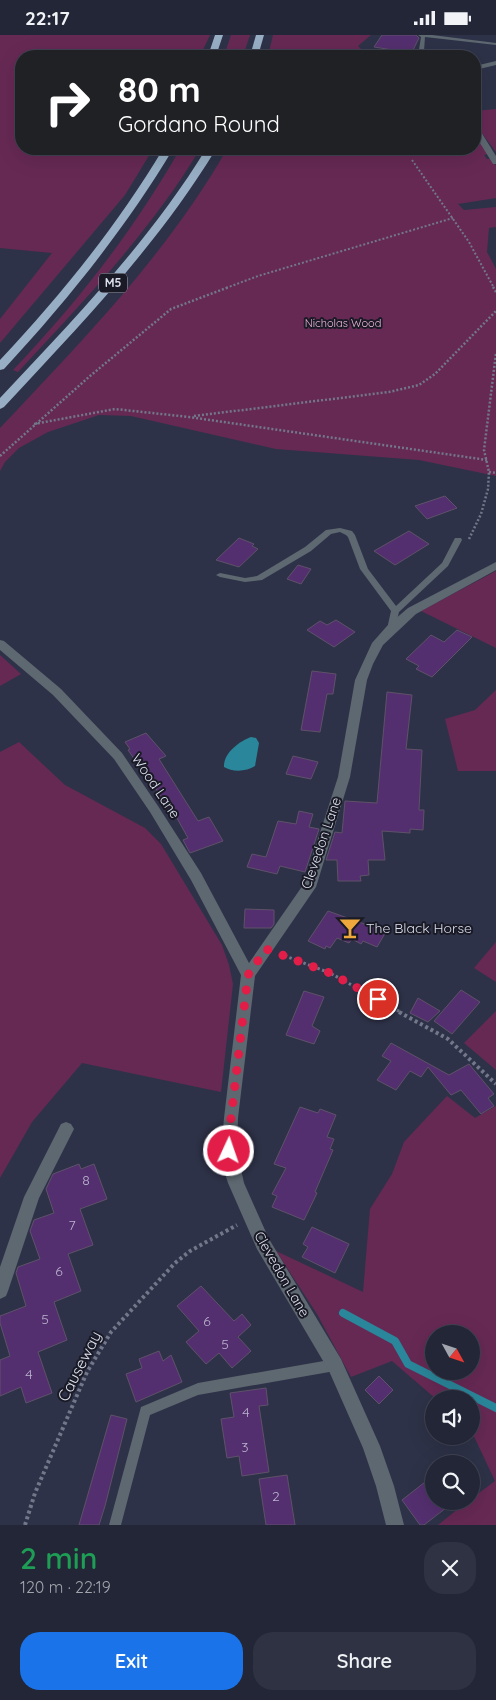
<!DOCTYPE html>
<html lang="en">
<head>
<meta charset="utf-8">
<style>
  body { margin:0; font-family:Quicksand,sans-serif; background:#2e3242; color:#f1f3f6; height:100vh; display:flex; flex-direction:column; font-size:19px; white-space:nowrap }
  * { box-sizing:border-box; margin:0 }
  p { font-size:16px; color:#a2a5ad }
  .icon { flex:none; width:28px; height:28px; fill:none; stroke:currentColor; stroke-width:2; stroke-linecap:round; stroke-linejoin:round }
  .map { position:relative; height:1490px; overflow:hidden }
  .details { display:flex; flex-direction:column; background:#222636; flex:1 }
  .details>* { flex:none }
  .hud { position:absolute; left:15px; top:15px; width:466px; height:105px; border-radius:20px; box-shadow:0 5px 20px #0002,0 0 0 1px #3f4351; background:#202124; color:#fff; overflow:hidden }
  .needle { width:32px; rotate:130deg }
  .buttons { position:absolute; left:425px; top:1290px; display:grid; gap:10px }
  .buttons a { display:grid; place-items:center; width:55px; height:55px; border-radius:50%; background:#222636; box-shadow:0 5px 20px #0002,0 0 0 1px #3f4351; font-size:25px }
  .pin { position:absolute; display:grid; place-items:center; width:42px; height:42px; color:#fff; margin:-21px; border:2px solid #fff; border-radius:50%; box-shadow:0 1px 5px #0007 }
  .me { position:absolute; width:55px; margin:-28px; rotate:3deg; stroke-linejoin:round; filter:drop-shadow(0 0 4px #0008) }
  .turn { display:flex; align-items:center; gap:18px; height:105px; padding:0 20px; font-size:22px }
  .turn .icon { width:65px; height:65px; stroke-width:2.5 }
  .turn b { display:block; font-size:35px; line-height:42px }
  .round { display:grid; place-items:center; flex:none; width:52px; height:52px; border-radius:20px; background:#2e3242 }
  .summary { display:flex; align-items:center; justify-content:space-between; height:85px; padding:0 20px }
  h1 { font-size:30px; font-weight:600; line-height:38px; color:#1e9e55 }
  .cta { display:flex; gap:10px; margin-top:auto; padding:10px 20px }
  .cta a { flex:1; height:58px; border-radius:20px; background:#1a73e8; color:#fff; font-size:20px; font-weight:600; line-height:58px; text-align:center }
  .cta a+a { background:#2e3242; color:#f1f3f6 }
  .status { display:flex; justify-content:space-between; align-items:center; height:35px; padding:0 25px; background:#222636; direction:ltr }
  .status svg { height:14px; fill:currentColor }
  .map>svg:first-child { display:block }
</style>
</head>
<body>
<div class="status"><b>22:17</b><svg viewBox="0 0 49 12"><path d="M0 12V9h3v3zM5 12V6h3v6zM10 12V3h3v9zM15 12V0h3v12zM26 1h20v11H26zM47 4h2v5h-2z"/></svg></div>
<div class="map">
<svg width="496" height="1490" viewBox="0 0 496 1490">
  <rect width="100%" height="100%" fill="#2e3248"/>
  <g fill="#662954" fill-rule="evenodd">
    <path d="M0 0H210L200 21H21V114H153L125 160 0 308V284L52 218 0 213Z"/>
    <path d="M231 0H250L243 21H224Z"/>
    <path d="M273 0H371L358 11 361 14 354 21H268Z"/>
    <path d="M496 74V117L475 89V76Z"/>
    <path d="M475 98 489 119 484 120 487 124H492L496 131V163L458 169 464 175 496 172V192L489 193 487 217 496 234V441L419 425 276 414 131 381 99 380 48 397 19 413 5 427 0 436V393C83 305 167 219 227 114H395C401 121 411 119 418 114H475Z"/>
    <path d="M180 114H200C150 197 83 267 18 337L13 335C77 268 134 195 180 114Z"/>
    <path d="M496 536V613L421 576Z"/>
    <path d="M0 620 21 639 0 651Z"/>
    <path d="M496 655V736H458L445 684 475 675Z"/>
    <path d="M19 707 65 750 145 793 161 809 222 910 229 930 233 949 221 1057 82 1028 32 1087 0 1143V717Z"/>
    <path d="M496 907V947L474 933Z"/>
    <path d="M496 976V1035L464 1008Z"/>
    <path d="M447 1061 475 1083 496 1071V1490H438L468 1466H471V1464L495 1446 471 1395V1364H436L392 1326 351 1342 317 1279 276 1216 363 1257 370 1174 392 1139 404 1107ZM434 1299H471V1336H434Z"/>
  </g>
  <path fill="#2a869a" d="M251 702 256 703 259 708 255 731C246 737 232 737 224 732 223 718 240 706 251 702Z"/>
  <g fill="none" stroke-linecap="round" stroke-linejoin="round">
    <path stroke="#2a869a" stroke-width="8" d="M343 1278 395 1306 408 1329 496 1373"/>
  </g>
  <g fill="#542f6f" stroke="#5e5169">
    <path d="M382 0H416L419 3 410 21 391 18 393 15 374 12Z"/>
    <path d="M445 461 457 473 427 484 415 471Z"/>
    <path d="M409 496 429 509 395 530 374 516Z"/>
    <path d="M239 503 254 509 252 511 258 514 239 532 216 525Z"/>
    <path d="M298 530 311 534 301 549 287 544Z"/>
    <path d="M336 585 355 597 334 612 307 595 320 586 327 590Z"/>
    <path d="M457 595 472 602 432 642 416 634 419 631 406 624 431 600 444 607Z"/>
    <path d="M312 636 336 639 333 659H327L320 697 301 695Z"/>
    <path d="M387 657 412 660 406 714 422 715 419 775H424L423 795 410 794V798L382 796 385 825H368L369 840 360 841 361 846H338L337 825H326L335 797 342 798 345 766 377 768Z"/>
    <path d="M146 698 166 721 159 724 198 786 209 782 223 806 190 818 183 805 188 803 173 776 170 777 140 727 137 728 128 715 130 714 125 707Z"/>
    <path d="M293 721 318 727 311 744 286 739Z"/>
    <path d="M299 776 313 779 309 792 319 794 305 837 280 831 277 839 247 832 252 819 266 822 278 786 296 789Z"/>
    <path d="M245 874 274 875V889L271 893H244Z"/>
    <path d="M328 876 370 891 373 888 387 895 377 912 363 906 361 909 352 904 349 908 337 903 330 913 326 911 325 914 308 906Z"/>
    <path d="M461 955 480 967 452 999 434 986Z"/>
    <path d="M304 956 324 962 312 991 320 996 314 1009 286 1000Z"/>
    <path d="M418 963 440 976 428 987 410 978Z"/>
    <path d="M391 1008 449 1040 469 1029 494 1059 488 1063 494 1071 481 1079 461 1055 451 1060 428 1032 421 1042 410 1036 396 1055 377 1045 391 1026 382 1021Z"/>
    <path d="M300 1072 318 1078 320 1074 336 1080 327 1102 334 1104 330 1114 333 1115 315 1157 317 1158 304 1185 272 1172 277 1161 272 1159 286 1133 274 1129Z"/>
    <path d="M79 1129 81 1134 94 1129 107 1164 80 1174 93 1210 68 1219 81 1256 54 1267 67 1305 38 1317 52 1358 26 1368 21 1352 0 1361V1325L10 1321 0 1288V1281L26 1271 16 1238 18 1232 40 1224 30 1196 34 1185 54 1178 46 1154 53 1139Z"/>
    <path d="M312 1192 349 1209 335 1238 302 1222 308 1212 303 1209Z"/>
    <path d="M201 1251 234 1286 242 1279 251 1290 238 1302 251 1316 232 1333 219 1318 206 1329 186 1307 199 1296 177 1271Z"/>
    <path d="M159 1316 163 1326 171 1320 182 1347 136 1367 126 1339 142 1333 139 1324Z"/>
    <path d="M379 1341 393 1355 379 1369 365 1355Z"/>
    <path d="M266 1353 268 1370 259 1371 269 1437 242 1441 239 1421 227 1423 221 1384 234 1382 230 1358Z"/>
    <path d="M111 1380 127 1384 105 1471 99 1490H79Z"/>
    <path d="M287 1440 295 1490H266L259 1444Z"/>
    <path d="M434 1440V1466H455L424 1490H420L402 1465Z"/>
  </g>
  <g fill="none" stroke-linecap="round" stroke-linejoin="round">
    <g stroke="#73778a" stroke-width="2" stroke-dasharray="2 2" stroke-linecap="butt">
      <path d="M412 125 469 207 494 253"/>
      <path d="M226 253 258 241 453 183"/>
    </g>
    <g stroke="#73778a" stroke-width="2.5" stroke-dasharray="2 2" stroke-linecap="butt">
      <path d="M493 252 496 257"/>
      <path d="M194 381 389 357 419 350 435 339 496 276"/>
      <path d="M34 389 115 374 189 382 487 425"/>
      <path d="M0 421 90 341 171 274 229 252"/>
      <path d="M489 437 496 438"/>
      <path d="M469 504 481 479 488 454 489 437 484 415 496 318"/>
    </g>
    <path stroke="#73778a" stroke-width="3" stroke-dasharray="2.5 2.5" stroke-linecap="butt" d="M280 919 330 938 402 978"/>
    <g stroke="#73778a" stroke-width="4" stroke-dasharray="3 3" stroke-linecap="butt">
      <path d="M399 977 448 1004 496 1049"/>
      <path d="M25 1490 35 1458 87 1337 111 1297 175 1228 190 1216 237 1190"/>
    </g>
    <g fill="#5e6870" fill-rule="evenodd">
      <path d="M418 0H432L496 8V10L425 2 424 16 423 21H418L421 2Z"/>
      <path d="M395 114H416L406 119Z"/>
      <path d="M340 493 352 496 355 500 368 534 396 571 442 528 455 503H461L462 505 448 531 399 577 395 594 391 597 387 594 391 576 360 534 348 502 346 500 340 497 331 499 311 516 262 545 245 547 220 542 216 540 220 538 245 543 257 541 305 512 326 495Z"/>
      <path d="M335 1324 339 1326 341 1330 339 1334 335 1336 198 1360 150 1380 121 1490H109L141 1372 198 1348Z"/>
    </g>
    <g fill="#5e6870" fill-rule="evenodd">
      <path d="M496 26V30L475 35V31Z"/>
      <path d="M475 92H478L496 121V129H493L475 100Z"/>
      <path d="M496 527V535L416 579 383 610 373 629 367 645 350 742 316 852 255 941 238 1083 237 1116 244 1148 269 1204 341 1324 380 1411 394 1451 404 1490H386L376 1451 363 1413 329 1336 257 1214 228 1148 223 1132 221 1116 224 1083 241 940 191 845 150 777 114 724 53 660 0 615V605L4 606 61 654 122 718 158 771 201 838 249 928 303 850 338 742 355 645 372 608 387 591 408 573Z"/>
      <path d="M66 1087 71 1089 74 1094 39 1163 8 1256 6 1261 0 1264V1232L24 1162 61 1089Z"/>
    </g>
    <g fill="#97aec4" fill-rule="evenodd">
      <path d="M215 0H223L216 21H208Z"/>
      <path d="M256 0H264L258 21H250Z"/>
      <path d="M163 114H173C125 194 67 266 4 334L0 335V325C61 260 117 191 163 114Z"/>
      <path d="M206 114H216C157 211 81 289 4 372L0 374V363C74 284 149 207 206 114Z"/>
    </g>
  </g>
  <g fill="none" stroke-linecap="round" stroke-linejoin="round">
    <path stroke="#e11d48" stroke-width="9" stroke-dasharray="0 16.2" d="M229 1116 231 1083 248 940 266 914 330 938 378 964"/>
  </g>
  <defs>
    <g id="bar-bare" transform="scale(1.725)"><path d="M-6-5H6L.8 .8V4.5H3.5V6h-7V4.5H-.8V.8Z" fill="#eea83c" stroke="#191a25" stroke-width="2.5" paint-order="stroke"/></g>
  </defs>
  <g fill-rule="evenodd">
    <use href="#bar-bare" x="350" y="893"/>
  </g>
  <g text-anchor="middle" stroke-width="4" stroke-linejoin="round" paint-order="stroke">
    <g font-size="11" fill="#f4b9df" stroke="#191a25">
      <text x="343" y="292">Nicholas Wood</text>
    </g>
    <rect fill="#191a25" stroke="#a2a4b1" stroke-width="1" x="99" y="238.5" width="28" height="19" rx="4"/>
    <g font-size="12" font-weight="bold" fill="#dcdfed">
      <text x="113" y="252">M5</text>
    </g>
    <g font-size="14" fill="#dcdfed" stroke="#191a25">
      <text transform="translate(156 751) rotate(56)" y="5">Wood Lane</text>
      <text transform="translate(321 808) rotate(-71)" y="5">Clevedon Lane</text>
      <text transform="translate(282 1239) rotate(60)" y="5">Clevedon Lane</text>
    </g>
    <g font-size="14" fill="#dcdfed" stroke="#191a25" text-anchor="start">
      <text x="366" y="898">The Black Horse</text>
    </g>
    <g font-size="14" fill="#bab3ce">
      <text x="86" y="1150">8</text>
      <text x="72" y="1195">7</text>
      <text x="59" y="1241">6</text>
      <text x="45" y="1289">5</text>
      <text x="207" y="1291">6</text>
      <text x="225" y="1314">5</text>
      <text x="29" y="1344">4</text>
      <text x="246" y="1382">4</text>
      <text x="245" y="1417">3</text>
      <text x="276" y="1466">2</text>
    </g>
    <g font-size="16" fill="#dcdfed" stroke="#191a25">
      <text transform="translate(79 1331) rotate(-63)" y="6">Causeway</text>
    </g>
  </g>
</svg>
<div class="buttons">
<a><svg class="needle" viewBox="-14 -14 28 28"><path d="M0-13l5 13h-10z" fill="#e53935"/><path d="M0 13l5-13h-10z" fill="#a2a5ad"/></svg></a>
<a><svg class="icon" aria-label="sound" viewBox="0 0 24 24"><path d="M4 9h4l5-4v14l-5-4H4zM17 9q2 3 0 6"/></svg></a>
<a><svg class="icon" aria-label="search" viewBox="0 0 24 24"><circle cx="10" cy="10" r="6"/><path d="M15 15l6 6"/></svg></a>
</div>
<div class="pin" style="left:378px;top:964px;background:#d93025"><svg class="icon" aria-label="arrive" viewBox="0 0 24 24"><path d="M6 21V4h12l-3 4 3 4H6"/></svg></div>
<svg class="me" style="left:229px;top:1116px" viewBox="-20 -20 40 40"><circle r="17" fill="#e11d48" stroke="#fff" stroke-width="3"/><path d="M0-11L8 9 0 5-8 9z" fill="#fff"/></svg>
<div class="hud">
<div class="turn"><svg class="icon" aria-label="right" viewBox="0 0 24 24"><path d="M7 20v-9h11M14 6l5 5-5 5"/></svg><div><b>80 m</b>Gordano Round</div></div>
</div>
</div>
<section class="details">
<div class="summary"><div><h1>2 min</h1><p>120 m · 22:19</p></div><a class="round"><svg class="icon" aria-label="close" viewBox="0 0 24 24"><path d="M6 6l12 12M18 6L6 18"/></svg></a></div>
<div class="cta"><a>Exit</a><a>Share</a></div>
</section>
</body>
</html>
